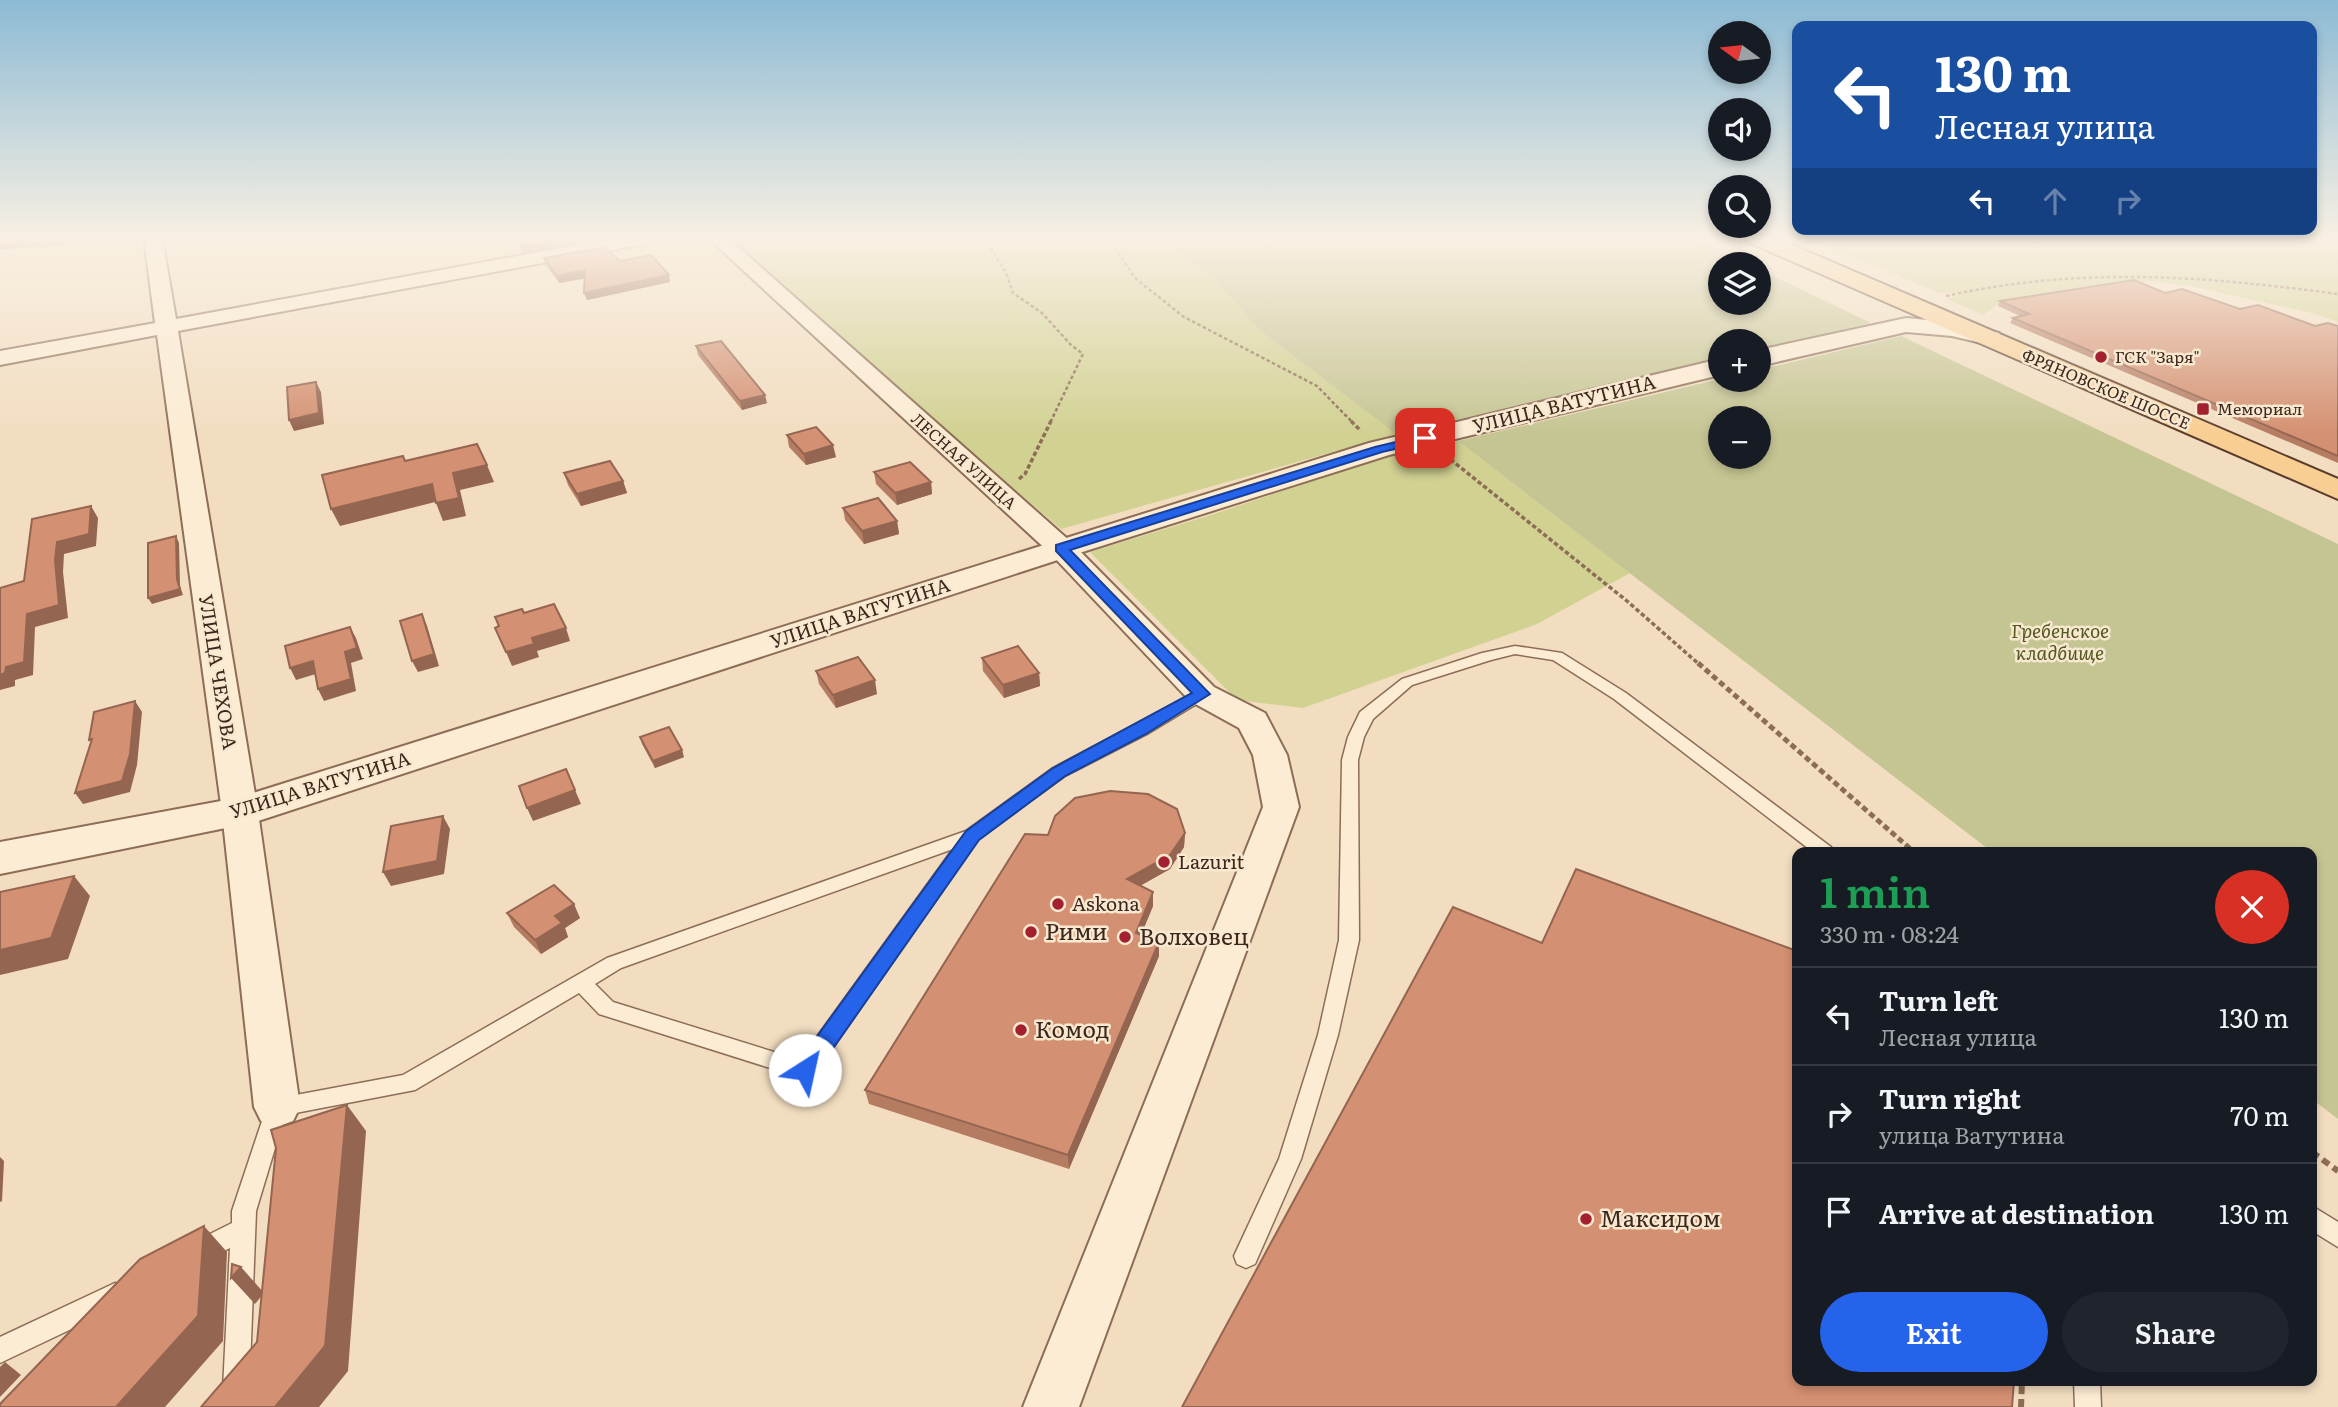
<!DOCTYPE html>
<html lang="en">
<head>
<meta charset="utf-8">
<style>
  body { margin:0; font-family:Literata,serif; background:#20242c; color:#f1f3f6; height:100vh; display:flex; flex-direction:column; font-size:26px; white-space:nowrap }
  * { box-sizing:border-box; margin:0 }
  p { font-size:23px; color:#9ea1a6 }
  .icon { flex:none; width:38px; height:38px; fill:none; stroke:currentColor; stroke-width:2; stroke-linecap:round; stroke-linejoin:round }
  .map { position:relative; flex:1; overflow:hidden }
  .panel { position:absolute; left:1792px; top:847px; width:525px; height:539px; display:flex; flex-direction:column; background:#171b24; border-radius:14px; box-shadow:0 4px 10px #0003 }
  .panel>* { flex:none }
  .hud { position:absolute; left:1792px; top:21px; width:525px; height:214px; border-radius:14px; box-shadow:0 4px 10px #0003; background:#1a4fa0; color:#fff; overflow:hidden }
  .needle { width:46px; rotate:285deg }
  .controls { position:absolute; left:1708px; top:21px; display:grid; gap:14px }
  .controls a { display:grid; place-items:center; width:63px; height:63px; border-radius:50%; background:#171b24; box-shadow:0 4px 10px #0003; font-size:35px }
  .pin { position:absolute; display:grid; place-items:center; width:60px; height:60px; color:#fff; margin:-30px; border-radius:14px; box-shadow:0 4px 10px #0006 }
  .me { position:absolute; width:77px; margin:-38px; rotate:35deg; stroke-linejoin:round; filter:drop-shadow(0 0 5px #0008) }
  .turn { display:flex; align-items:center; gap:24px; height:147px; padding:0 28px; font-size:32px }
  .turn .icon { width:91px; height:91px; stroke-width:2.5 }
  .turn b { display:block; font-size:49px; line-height:60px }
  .lanes { display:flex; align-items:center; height:66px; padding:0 28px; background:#0003; justify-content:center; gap:35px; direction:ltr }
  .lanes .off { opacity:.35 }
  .round { display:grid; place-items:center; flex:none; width:74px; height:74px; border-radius:37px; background:#20242c }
  .headline { display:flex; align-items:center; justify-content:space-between; height:119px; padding:0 28px }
  h1 { font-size:42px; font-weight:600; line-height:52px; color:#1e9e55 }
  .action { display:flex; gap:14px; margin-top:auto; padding:14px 28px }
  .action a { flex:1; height:80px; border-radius:42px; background:#2563eb; color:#fff; font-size:28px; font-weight:600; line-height:80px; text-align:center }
  .action a+a { background:#20242c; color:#f1f3f6 }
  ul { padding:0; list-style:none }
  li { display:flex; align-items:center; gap:21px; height:98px; padding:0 28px; border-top:2px solid #363941 }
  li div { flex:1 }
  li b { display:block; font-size:26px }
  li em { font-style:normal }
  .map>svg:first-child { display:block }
</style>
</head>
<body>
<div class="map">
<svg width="2338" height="1407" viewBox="0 0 2338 1407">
  <rect width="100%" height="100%" fill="#f2ddc0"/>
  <g fill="#d1d192">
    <path d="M721 238H1157L1214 279 1258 329 1396 434 1061 529 829 331 832 329 731 241Z"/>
    <path d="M1806 238H2338V322L2316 314 2191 286 2149 281 1997 305 1983 315 1947 299 1965 292 1940 293Z"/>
    <path d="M1458 441 1630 573 1537 624 1303 708 1237 700 1090 552 1214 514 1416 446 1424 451Z"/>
  </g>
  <g fill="#c5c593" fill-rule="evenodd">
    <path d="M1157 238H1693L1748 264H1720V303H1759V269L1871 323 1759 349V341H1720V358L1396 434 1258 329 1214 279Z"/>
    <path d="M1901 336 2338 544V1119L2312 1099V852H1992L1458 441 1720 379 1759 380V370ZM1720 418H1759V457H1720Z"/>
  </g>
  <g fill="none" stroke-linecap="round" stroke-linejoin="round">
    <g stroke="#8d6d56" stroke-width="3">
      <g id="service">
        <path d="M1515 646 1562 653 1626 693 1831 847 1834 852H1813L1614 699 1553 660 1515 654 1491 660 1412 685 1373 719 1364 737 1358 760 1359 940 1338 1035 1301 1159 1255 1264 1246 1268 1237 1264 1234 1256 1279 1159 1318 1035 1339 940 1342 760 1348 737 1360 712 1402 679 1482 653Z"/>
        <path d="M1202 689 1210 694 1208 697 1147 734 1065 776 978 839 813 1076 805 1079 599 1014 579 993 415 1090 285 1115 256 1211 249 1394 242 1407H211L215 1398 223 1389 230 1248 200 1263 192 1259 188 1251 192 1243 232 1223V1211L269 1100 403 1075 607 958 966 831 1053 768ZM953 849 800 1060 613 1002 595 984 621 968Z"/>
        <path d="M2312 1206 2338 1222V1247L2312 1231Z"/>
        <path d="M115 1283 124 1286 127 1295 124 1304 0 1363V1337Z"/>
        <path d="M2074 1381H2100L2101 1407H2075Z"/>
      </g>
    </g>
    <g stroke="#8d6d56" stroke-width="4">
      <g id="minor">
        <path d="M144 238H162L176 319 615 238H653L644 244 178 331 258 812 300 1107 293 1121 277 1127 261 1121 254 1107 222 812 157 335 0 365V351L155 323Z"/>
        <path d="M708 238H728L1071 542 1214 687 1265 713 1287 755 1299 807 1079 1407H1023L1263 807 1253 755 1239 728 1190 701 1051 554Z"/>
      </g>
    </g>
    <g stroke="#8d6d56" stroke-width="4">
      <g id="tertiary">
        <path d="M1906 318 1952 322 1999 333 2002 338 1999 343 1990 345 1952 336 1906 332 1759 366V350Z"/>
        <path d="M1720 359V375L1389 455 1073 555 255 822 0 874V842L237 798 1369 443Z"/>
      </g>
    </g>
    <g stroke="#5a3c2b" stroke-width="4">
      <path id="primary" d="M1747 238H1776L2338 479V499L1750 243Z"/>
    </g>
    <g stroke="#8d6d56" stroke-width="2.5" stroke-dasharray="3.5 2.5" stroke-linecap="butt">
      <path d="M984 238 1006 273 1013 293 1042 313 1071 345 1083 354 1050 423"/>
      <path d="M1108 238 1136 279 1184 317 1317 386 1353 423"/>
      <path d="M1946 296C2082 266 2202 276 2338 294"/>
    </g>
    <g stroke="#8d6d56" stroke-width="3.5" stroke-dasharray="4.5 2.5" stroke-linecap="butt">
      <path d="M1351 421 1361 431"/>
      <path d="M1445 455 1627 601 1700 665"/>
      <path d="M1019 479 1025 474 1051 421"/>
    </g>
    <path stroke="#8d6d56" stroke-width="5" stroke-dasharray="6 3.5" stroke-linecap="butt" d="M1698 663 1914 852"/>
    <g stroke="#8d6d56" stroke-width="6" stroke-dasharray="8 5" stroke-linecap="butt">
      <path d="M2312 1152 2338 1171"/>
      <path d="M2021 1407 2022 1381"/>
    </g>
    <use href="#service" fill="#fcecd4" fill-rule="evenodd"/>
    <use href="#minor" fill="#fcecd4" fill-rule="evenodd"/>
    <use href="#tertiary" fill="#fcecd4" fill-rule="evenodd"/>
    <use href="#primary" fill="#f9ce93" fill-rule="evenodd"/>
  </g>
  <g fill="#b67c62">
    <path d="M544 258 620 261 670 282 587 300 585 278 559 283 546 265Z"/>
    <path d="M2165 293 2315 326H2338V463L2010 323 2013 318 2020 316 1998 306 2000 301Z"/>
    <path d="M696 346 767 403 742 410 698 355Z"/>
    <path d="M787 435 836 457 806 465 789 447Z"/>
    <path d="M874 472 931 482 932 494 897 505 876 484Z"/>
    <path d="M564 473 623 481 627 493 581 506 568 485Z"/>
    <path d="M843 508 897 521 899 534 864 544 845 520Z"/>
    <path d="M982 658 1039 673 1040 686 1004 698 983 671Z"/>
    <path d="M816 671 877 694 836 708 819 684Z"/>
    <path d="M640 737 684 757 655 768 642 744Z"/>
    <path d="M1185 833 1184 847 1170 869 1140 886 1153 906 1141 935 1159 956 1069 1169 869 1104 865 1090 1048 835Z"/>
    <path d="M507 913 580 918 565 928 568 937 541 954 514 927Z"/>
  </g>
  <g fill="#946550">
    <path d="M78 238H84L80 243 39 248 38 246 0 250V244Z"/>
    <path d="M555 238H591V240L522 253 519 244Z"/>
    <path d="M585 270 588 278 559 283 557 276Z"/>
    <path d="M669 275 670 282 587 300 584 293Z"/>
    <path d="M316 382 321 392 324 424 294 431 289 420Z"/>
    <path d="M765 395 767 403 742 410 740 401Z"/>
    <path d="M833 445 836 457 806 465 804 454Z"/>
    <path d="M487 465 494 482 460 490 466 516 443 521 436 503 453 473Z"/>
    <path d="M623 481 627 493 581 506 577 494Z"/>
    <path d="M931 482 932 494 897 505 895 493Z"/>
    <path d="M432 484 439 501 340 526 331 509Z"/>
    <path d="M91 506 98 518 96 546 64 554 63 572 68 618 35 627 33 675 15 680V686L0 690V675L6 667 57 542Z"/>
    <path d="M897 521 899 534 864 544 862 531Z"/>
    <path d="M176 536 179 543 180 586 183 595 152 604 148 598Z"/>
    <path d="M422 614 427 626 439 666 418 672 412 661Z"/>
    <path d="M350 627 356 638 363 659 351 663 356 691 324 701 318 689 345 652Z"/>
    <path d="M566 628 570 641 537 651 539 657 512 666 506 652 532 638Z"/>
    <path d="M313 661 319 673 296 680 290 668Z"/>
    <path d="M1039 673 1040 686 1004 698 1003 685Z"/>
    <path d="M875 680 877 694 836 708 833 695Z"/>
    <path d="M135 701 142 712 137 765 130 792 83 804 75 793Z"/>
    <path d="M682 750 684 757 655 768 653 761Z"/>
    <path d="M575 790 581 804 533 821 527 808Z"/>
    <path d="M443 816 450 829 444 874 391 886 383 872Z"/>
    <path d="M1185 833 1184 847 1170 869 1127 893V879Z"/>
    <path d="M74 876 90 896 68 959 0 975V950Z"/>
    <path d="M1153 892V906L1136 947V933Z"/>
    <path d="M574 904 580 918 565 928 568 937 541 954 535 940 555 916Z"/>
    <path d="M1159 942V956L1069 1169 1068 1155Z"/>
    <path d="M347 1105 366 1131 348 1371 319 1407H275Z"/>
    <path d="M0 1157 4 1161 2 1201 0 1202Z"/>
    <path d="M204 1226 227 1252 223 1341 165 1407H116Z"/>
    <path d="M241 1267 264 1293 255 1304 231 1278Z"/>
    <path d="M5 1362 21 1375 0 1397V1367Z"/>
  </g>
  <g fill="#d49072" stroke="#946550" stroke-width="2">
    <path d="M0 238H78L37 243 39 241 0 244Z"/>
    <path d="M519 238H555L519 244Z"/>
    <path d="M604 247 620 261 651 255 669 275 584 293 585 270 557 276 544 258Z"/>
    <path d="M2134 280 2165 293 2182 289 2240 309 2258 305 2315 326 2328 323 2338 326V456L2013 318 2029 314 2000 301Z"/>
    <path d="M721 341 765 395 740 401 696 346Z"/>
    <path d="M316 382 319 413 289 420 287 387Z"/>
    <path d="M816 427 833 445 804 454 787 435Z"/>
    <path d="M477 444 487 465 453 473 459 498 436 503 432 484 331 509 322 475 403 456 405 461Z"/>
    <path d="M610 461 623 481 577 494 564 473Z"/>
    <path d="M910 462 931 482 895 493 874 472Z"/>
    <path d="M878 498 897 521 862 531 843 508Z"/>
    <path d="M91 506 89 534 57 542 55 560 59 605 27 614 24 662 6 667 5 673 0 675V588L24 581 32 519Z"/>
    <path d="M176 536 177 579 180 589 148 598V543Z"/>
    <path d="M554 604 566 628 532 638 534 644 506 652 495 628 499 626 495 617 522 609 524 613Z"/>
    <path d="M422 614 434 654 412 661 400 621Z"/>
    <path d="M350 627 357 648 345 652 351 679 318 689 313 661 290 668 285 646Z"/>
    <path d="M1018 646 1039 673 1003 685 982 658Z"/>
    <path d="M858 657 875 680 833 695 816 671Z"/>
    <path d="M135 701 130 754 122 781 75 793 92 739 89 740 94 712Z"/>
    <path d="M669 727 682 750 653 761 640 737Z"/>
    <path d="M566 769 575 790 527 808 519 786Z"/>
    <path d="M1110 791 1148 794 1177 809 1185 833 1170 855 1127 879 1153 892 1136 933 1159 942 1068 1155 865 1090 1025 834 1048 835 1055 816 1075 798Z"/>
    <path d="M443 816 437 861 383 872 391 826Z"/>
    <path d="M1576 869 1797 951V1381H2014L2012 1407H1182L1453 907 1542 943Z"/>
    <path d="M74 876 51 938 0 950V892Z"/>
    <path d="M554 885 574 904 555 916 562 923 535 940 507 913Z"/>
    <path d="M347 1105 325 1346 275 1407H201L257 1342 276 1148 271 1130Z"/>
    <path d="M204 1226 198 1316 116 1407H0V1404L140 1259Z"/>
    <path d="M232 1264 241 1267 231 1278Z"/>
  </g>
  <linearGradient id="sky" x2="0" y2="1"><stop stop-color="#8cbad4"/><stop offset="0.55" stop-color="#f9f0e3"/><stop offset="1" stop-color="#f9f0e3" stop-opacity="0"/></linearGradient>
  <rect width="2338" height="435" fill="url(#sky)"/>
  <path fill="#2563eb" stroke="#184099" stroke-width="2" d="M1425 435 1431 438 1429 441 1382 452 1070 550 1210 694 1146 734 1065 776 979 840 813 1077 805 1079 797 1077 794 1070 797 1064 966 831 1053 768 1192 693 1056 551V545L1375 447Z"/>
  <g fill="#a2202f" stroke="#f9e8d0" stroke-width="2.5">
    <circle cx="2101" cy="357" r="7"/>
    <rect x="2196" y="402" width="14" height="14" rx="3.5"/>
    <circle cx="1164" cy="862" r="7"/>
    <circle cx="1058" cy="904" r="7"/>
    <circle cx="1031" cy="932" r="7"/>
    <circle cx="1125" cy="937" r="7"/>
    <circle cx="1021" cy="1030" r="7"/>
    <circle cx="1586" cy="1219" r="7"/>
  </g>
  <g text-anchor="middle" stroke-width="5" stroke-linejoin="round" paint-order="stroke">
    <g font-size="16" fill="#3b271c" stroke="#f9e8d0" text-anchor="start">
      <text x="2115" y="363">ГСК "Заря"</text>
      <text x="2217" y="415">Мемориал</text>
    </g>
    <g font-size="16" fill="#3b271c" stroke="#f9e8d0">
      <text transform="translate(2106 389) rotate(23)" y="6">ФРЯНОВСКОЕ ШОССЕ</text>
      <text transform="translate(964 461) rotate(42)" y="6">ЛЕСНАЯ УЛИЦА</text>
    </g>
    <g font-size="19" fill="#3b271c" stroke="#f9e8d0">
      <text transform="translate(1564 404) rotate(-14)" y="7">УЛИЦА ВАТУТИНА</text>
      <text transform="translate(860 613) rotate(-18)" y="7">УЛИЦА ВАТУТИНА</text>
      <text transform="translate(218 672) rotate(81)" y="7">УЛИЦА ЧЕХОВА</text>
      <text transform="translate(320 785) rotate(-17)" y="7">УЛИЦА ВАТУТИНА</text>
    </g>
    <g font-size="19" font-style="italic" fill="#515920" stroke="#f9e8d0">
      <text x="2060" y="638">Гребенское<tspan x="2060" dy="22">кладбище</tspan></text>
    </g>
    <g font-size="19" fill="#3b271c" stroke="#f9e8d0" text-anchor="start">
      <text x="1178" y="869">Lazurit</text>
      <text x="1072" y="911">Askona</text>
    </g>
    <g font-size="23" fill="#3b271c" stroke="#f9e8d0" text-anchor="start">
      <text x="1045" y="940">Рими</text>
      <text x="1139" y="945">Волховец</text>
      <text x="1035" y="1038">Комод</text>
      <text x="1600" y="1227">Максидом</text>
    </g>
  </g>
</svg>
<div class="controls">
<a><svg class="needle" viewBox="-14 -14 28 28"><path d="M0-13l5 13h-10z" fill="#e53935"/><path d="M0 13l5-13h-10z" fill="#9ea1a6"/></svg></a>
<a><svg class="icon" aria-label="sound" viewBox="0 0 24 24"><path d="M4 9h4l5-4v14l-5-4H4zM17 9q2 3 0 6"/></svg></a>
<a><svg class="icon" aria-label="search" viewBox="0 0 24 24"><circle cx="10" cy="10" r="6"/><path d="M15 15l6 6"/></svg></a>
<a><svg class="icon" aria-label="layers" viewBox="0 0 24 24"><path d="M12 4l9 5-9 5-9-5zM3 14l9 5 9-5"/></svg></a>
<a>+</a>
<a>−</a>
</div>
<div class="pin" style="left:1425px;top:438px;background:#d93025"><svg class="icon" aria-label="arrive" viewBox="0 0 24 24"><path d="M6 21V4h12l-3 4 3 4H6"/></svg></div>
<svg class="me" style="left:805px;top:1070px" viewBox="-20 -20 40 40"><circle r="19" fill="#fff"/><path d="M0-13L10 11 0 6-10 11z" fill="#2563eb"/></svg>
<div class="hud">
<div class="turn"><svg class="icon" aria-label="left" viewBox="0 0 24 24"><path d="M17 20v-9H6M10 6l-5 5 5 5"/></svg><div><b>130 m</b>Лесная улица</div></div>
<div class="lanes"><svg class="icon" aria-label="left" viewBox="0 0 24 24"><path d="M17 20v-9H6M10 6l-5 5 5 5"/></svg><svg class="icon off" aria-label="ahead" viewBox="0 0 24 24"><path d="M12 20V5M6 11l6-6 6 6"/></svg><svg class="icon off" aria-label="right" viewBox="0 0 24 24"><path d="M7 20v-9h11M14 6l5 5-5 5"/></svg></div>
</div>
<section class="panel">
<div class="headline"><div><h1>1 min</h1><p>330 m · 08:24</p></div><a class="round" style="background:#d93025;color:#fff"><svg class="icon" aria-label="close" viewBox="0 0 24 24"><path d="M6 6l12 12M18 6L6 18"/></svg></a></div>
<ul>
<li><svg class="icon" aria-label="left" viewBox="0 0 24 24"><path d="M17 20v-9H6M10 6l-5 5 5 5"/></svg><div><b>Turn left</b><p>Лесная улица</p></div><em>130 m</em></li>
<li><svg class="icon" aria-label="right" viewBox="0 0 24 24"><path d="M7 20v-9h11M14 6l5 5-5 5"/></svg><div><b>Turn right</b><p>улица Ватутина</p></div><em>70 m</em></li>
<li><svg class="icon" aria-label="arrive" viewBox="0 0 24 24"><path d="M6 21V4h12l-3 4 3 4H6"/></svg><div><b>Arrive at destination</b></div><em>130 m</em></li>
</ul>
<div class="action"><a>Exit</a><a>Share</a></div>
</section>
</div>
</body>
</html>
